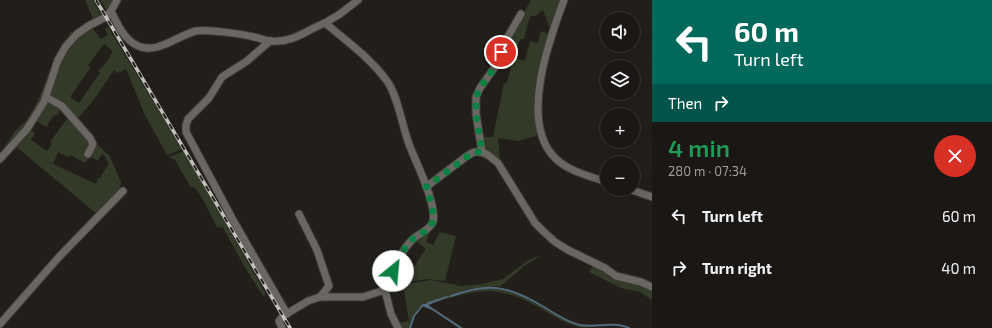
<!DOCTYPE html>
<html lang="en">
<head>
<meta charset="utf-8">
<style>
  body { margin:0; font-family:"Exo 2",sans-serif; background:#272422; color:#f1f3f6; height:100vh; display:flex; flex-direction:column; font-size:15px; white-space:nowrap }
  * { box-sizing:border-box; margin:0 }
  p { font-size:13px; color:#9f9fa0 }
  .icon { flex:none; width:22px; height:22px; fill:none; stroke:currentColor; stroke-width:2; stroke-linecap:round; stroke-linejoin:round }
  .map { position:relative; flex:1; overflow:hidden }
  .details { display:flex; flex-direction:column; background:#1a1714; width:340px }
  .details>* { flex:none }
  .hud { background:#00695c; color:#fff; overflow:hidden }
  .controls { position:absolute; left:600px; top:12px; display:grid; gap:8px }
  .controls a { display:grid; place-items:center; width:40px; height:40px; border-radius:50%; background:#1a1714; box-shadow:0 4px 16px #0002,0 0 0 1px #383634; font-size:20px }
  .pin { position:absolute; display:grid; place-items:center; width:34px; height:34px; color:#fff; margin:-17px; border:2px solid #fff; border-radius:50%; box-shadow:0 1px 4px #0007 }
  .me { position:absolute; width:44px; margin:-22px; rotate:28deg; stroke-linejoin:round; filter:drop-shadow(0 0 3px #0008) }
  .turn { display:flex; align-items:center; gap:14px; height:84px; padding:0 16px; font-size:18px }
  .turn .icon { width:52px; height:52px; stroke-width:2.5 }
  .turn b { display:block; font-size:28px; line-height:34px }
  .then { display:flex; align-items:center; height:38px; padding:0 16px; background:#0003; gap:8px; font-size:15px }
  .round { display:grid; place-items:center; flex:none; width:42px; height:42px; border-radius:21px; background:#272422 }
  .overview { display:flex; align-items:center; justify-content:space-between; height:68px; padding:0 16px }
  h1 { font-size:24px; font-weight:600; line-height:30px; color:#1e9e55 }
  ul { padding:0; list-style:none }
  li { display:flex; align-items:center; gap:12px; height:52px; padding:0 16px }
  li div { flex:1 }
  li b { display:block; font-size:15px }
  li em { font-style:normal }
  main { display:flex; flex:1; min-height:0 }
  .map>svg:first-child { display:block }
</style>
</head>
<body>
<main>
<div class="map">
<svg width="652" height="328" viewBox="0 0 652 328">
  <rect width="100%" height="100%" fill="#221f1b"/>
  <g fill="#333b28" fill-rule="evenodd">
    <path d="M85 0H93L101 14 93 19Z"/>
    <path d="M100 0H114L107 11Z"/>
    <path d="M531 0H561L550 29 543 10 536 16H530L524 39H520L517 49 506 44Z"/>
    <path d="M108 27 182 149 167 155 145 115 126 69 118 73 114 70 93 101 78 118 64 105 48 96C57 66 65 44 92 28L101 39 108 35 105 29ZM104 44 113 51 106 63 98 71 100 73 79 103 70 97 91 67 88 65Z"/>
    <path d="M541 31 550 34C541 68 527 99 538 135L519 141 498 138 500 162 483 150 481 137H493L504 83H507L512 64 500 60 506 46 516 50 514 58 525 61 530 41 538 43Z"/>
    <path d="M71 32 73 33C53 60 47 94 29 123 22 135 9 145 0 155V153L16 130 25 122 33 110 40 96 55 56Z"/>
    <path d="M47 99 61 109 57 115H54L46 127 35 120Z"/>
    <path d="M69 116 110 157 121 182 120 189 97 214 14 145 30 129 35 133 31 140 47 151 52 144 50 142ZM58 152 68 157 70 155 85 163 90 156 98 161 102 154 106 157V160L109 163 100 178H98L96 184 53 164Z"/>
    <path d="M184 151 266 294 263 296 246 269 223 228 217 227 204 201 195 188 190 186 175 160 169 157Z"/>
    <path d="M429 231 430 232 426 242 433 245 440 232 456 236 445 281 428 279 394 284 392 283 396 273 405 279 426 249 416 241Z"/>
    <path d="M538 256H540L524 266 501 286 467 289 453 295C467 292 480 288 495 288 518 289 537 305 556 315 567 322 578 325 590 328 570 328 557 318 540 308 497 283 476 290 431 304L430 305 433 308 428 305 429 304 448 297 428 302 426 304H422L415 313 409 328H400L398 323 409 321 404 291 395 292 394 286 431 280 461 286 482 284 503 279 527 261Z"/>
    <path d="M592 267C602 270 609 276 618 280 629 284 641 285 652 291V300L640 292 621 288 589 272Z"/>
  </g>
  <path fill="#516a7c" d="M447 296H451L428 305 463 328H459L432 310 422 306V304H426L428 302Z"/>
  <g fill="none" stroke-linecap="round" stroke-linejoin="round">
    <g stroke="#516a7c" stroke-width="2">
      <path d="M451 296C490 282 509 286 544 307 555 314 567 322 580 325 597 328 613 321 629 328"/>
      <path d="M410 328 414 316 422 306"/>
    </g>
    <g stroke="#3d3a37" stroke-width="9">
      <g id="street">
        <path d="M564 0C549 40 519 122 555 158 568 171 589 176 607 182"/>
        <path d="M111 11C117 23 123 38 136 45 156 56 178 35 196 31 207 29 242 34 254 37 259 38 266 41 271 41 294 43 306 30 325 23 347 41 370 58 387 81 398 96 402 126 409 144 416 163 437 203 433 222 430 230 418 234 412 240 398 254 394 273 385 290L391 314 398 328"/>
        <path d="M325 23 340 14 358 0"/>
        <path d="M270 41 247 61 222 77 209 98 188 119 186 125V132L233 220 287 314"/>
        <path d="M46 97 62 106 90 138 93 144 88 154"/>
        <path d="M482 152 476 114V97L480 88 497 64 506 40 521 14"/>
        <path d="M0 159 27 129 44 102 58 60 66 46 77 34 90 25 106 17 111 11 117 0"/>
        <path d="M426 187 467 156 474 152H482L488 155 498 163 535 223 543 231 555 242 568 250 605 268 616 276 641 282 652 287"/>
        <path d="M629 189 652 197"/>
        <path d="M299 214 317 250 329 286 320 297"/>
        <path d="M0 324 58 258 123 191"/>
        <path d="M282 328 279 321 283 316 308 301 320 297H363L385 290"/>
      </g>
    </g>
    <use href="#street" stroke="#6a6762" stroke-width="7"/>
    <g stroke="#c3c1be" stroke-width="3.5">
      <path id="rail" d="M96 0 290 328"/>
    </g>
    <use href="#rail" stroke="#221f1b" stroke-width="2" stroke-dasharray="6" stroke-linecap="butt"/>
  </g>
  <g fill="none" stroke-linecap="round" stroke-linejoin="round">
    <path stroke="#0b8043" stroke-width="7" stroke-dasharray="0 12.6" d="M393 271C397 260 405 247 413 239 419 234 429 231 432 223 436 215 429 196 426 187L468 156 474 152H482L476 114V97L480 88 497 64 501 52"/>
  </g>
</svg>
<div class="controls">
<a><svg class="icon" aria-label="sound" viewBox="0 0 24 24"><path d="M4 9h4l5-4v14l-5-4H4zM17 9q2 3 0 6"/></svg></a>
<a><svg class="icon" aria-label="layers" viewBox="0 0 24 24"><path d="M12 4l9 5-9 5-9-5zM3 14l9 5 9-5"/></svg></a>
<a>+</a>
<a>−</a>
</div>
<div class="pin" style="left:501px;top:52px;background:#d93025"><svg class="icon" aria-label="arrive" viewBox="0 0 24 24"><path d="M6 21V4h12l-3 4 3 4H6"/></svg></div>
<svg class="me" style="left:393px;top:271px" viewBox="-20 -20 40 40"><circle r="19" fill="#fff"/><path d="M0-13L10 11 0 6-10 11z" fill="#0b8043"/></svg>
</div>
<section class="details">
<div class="hud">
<div class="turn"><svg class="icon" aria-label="left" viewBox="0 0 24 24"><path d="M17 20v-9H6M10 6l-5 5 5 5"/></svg><div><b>60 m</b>Turn left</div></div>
<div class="then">Then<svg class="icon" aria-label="right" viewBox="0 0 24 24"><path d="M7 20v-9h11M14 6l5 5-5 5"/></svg></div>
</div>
<div class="overview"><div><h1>4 min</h1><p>280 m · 07:34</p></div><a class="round" style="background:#d93025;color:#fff"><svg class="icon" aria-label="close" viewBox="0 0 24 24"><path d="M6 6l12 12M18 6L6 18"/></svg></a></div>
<ul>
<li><svg class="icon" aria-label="left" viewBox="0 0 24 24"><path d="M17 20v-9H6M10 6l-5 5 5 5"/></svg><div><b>Turn left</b></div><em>60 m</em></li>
<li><svg class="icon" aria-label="right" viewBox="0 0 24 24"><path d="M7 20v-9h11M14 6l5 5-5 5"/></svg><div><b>Turn right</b></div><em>40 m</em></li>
</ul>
</section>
</main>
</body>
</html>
